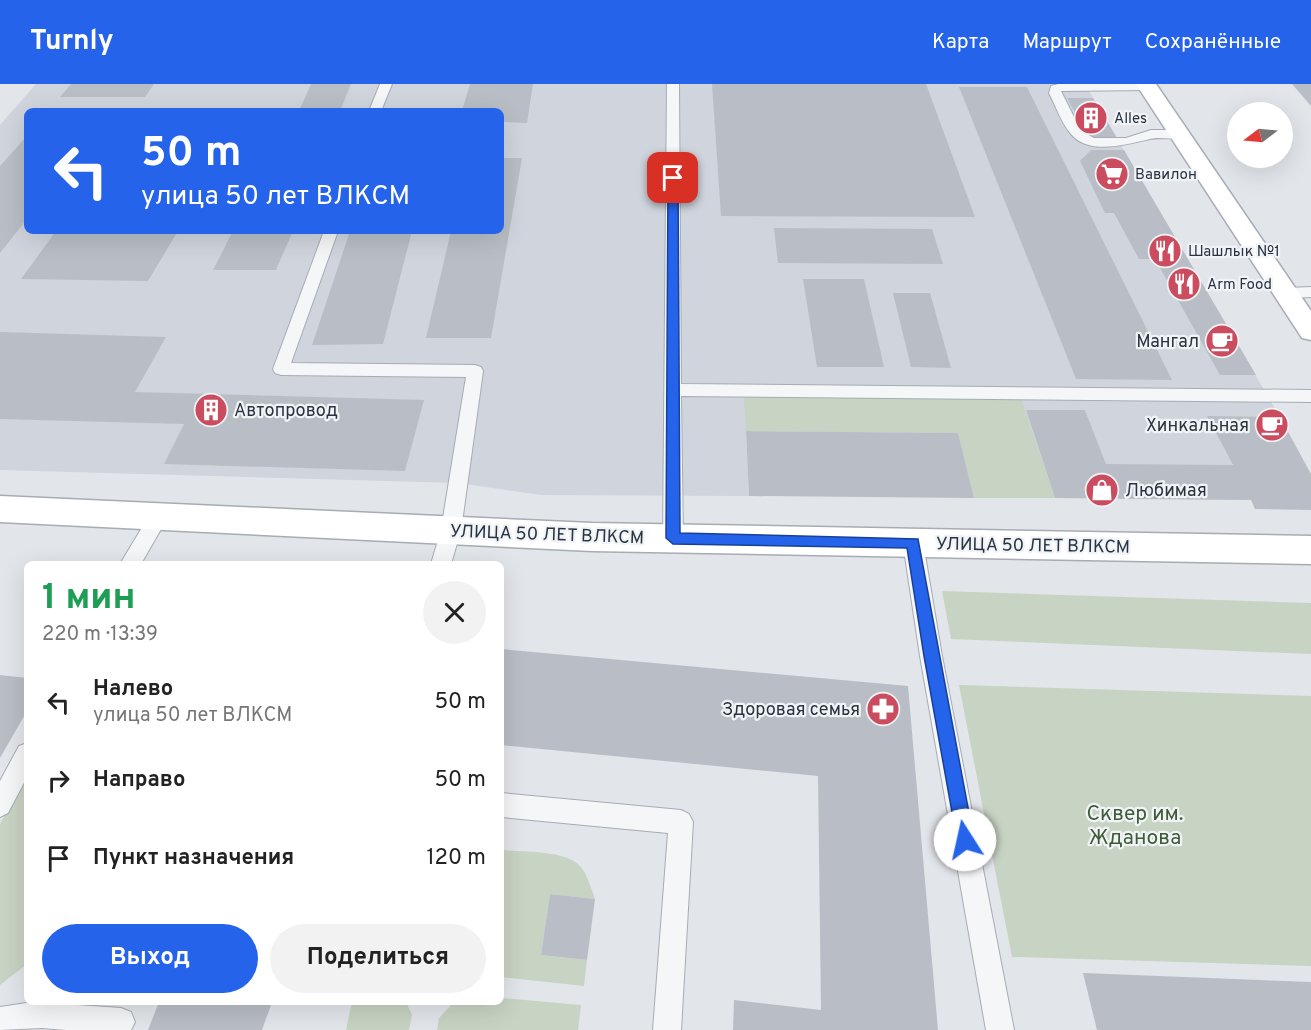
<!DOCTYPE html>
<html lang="ru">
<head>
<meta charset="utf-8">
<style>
  body { margin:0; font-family:Overpass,sans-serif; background:#f2f2f2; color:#222; height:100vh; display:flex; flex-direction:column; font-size:22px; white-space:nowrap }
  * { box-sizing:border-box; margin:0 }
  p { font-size:20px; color:#767676 }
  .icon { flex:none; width:33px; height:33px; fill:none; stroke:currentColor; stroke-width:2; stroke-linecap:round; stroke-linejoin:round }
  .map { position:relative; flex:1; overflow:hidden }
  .side { position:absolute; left:24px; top:477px; width:480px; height:444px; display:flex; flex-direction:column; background:#fff; border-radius:9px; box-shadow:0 6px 24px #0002 }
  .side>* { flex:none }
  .top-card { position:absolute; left:24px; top:24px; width:480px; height:126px; border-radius:9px; box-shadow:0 6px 24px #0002; background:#2563eb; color:#fff; overflow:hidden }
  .needle { width:39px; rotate:254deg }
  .tools { position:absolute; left:1227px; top:18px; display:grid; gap:12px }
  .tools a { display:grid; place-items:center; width:66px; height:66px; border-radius:50%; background:#fff; box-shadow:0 6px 24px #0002; font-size:30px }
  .pin { position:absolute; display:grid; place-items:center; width:51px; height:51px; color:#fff; margin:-26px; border-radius:12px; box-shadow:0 3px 9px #0006 }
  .me { position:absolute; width:66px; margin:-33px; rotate:350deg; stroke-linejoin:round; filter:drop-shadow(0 0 4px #0008) }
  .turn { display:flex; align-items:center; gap:21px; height:126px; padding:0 18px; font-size:27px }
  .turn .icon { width:78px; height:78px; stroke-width:2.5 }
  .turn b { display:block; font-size:42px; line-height:51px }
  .round { display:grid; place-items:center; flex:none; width:63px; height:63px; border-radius:32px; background:#f2f2f2 }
  .summary { display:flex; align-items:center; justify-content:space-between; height:102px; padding:0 18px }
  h1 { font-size:36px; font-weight:700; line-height:45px; color:#1e9e55 }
  .cta { display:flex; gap:12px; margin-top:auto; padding:12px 18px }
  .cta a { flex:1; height:69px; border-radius:36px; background:#2563eb; color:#fff; font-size:24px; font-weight:700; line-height:69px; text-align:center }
  .cta a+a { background:#f2f2f2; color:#222 }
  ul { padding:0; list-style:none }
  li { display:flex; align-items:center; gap:18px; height:78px; padding:0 18px }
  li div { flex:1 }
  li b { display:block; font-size:22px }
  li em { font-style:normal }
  header { display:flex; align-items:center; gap:36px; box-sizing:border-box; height:84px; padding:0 30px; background:#2563eb; color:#fff }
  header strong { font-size:28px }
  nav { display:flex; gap:33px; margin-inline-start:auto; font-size:21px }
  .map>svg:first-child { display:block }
</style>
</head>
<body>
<header>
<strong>Turnly</strong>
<nav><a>Карта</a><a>Маршрут</a><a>Сохранённые</a></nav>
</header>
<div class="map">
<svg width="1311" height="946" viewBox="0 0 1311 946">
  <rect width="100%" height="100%" fill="#e2e5ea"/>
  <path fill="#d0d4dc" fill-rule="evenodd" d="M36 0H1085L1280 333H1208L1251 416 1119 415 1085 326H1026L1055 414H974L958 349 746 347 749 412 541 411 458 399 0 386V41ZM27 27H501V147H27Z"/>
  <g fill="#c7d3c3">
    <path d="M744 313 1021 315 1055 414H974L958 349 746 347Z"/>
    <path d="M942 507 1311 519V570L951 555Z"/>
    <path d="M959 601 1311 612V882L1012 873Z"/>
    <path d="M25 694 27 880 0 901V740Z"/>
    <path d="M501 766C521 768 564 766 579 781 587 789 591 804 595 815L550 810 541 871 587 876 584 902 501 893Z"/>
    <path d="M501 914 581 921 578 946H437L439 934 454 918H501Z"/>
    <path d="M352 918H406L412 931 409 946H346Z"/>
  </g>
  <g fill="#b9bec6">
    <path d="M71 0H154L145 13H60Z"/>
    <path d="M311 0H351L340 27H299Z"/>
    <path d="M470 0H533L527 39 501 38V27H462Z"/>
    <path d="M712 0H926L975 133 721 132Z"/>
    <path d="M1292 0H1311V22Z"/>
    <path d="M959 3H1027L1172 296 1076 295Z"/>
    <path d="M1067 14H1093L1117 54H1089Z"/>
    <path d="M27 52V135L0 169V82Z"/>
    <path d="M1091 66H1124L1256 291H1220L1155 175H1139L1114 129H1105L1080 77Z"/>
    <path d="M501 74H522L491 254H426L451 147H501Z"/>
    <path d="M774 144 932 145 943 180 778 179Z"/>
    <path d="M56 147H178L148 197 21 195Z"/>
    <path d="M233 147H293L276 186H213Z"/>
    <path d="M350 147H412L383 260 312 261Z"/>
    <path d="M803 195H864L884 283H817Z"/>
    <path d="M893 209H930L951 284 911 283Z"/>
    <path d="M0 248 166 253 135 308 424 316 405 387 164 380 184 340 0 335Z"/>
    <path d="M1026 326H1085L1106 380 1233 381 1207 332 1280 333 1311 390V426L1255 425 1251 416 1055 414Z"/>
    <path d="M746 347 958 349 974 414 749 412Z"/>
    <path d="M501 565 908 602 938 946H733L734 916 821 926 818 692 501 661Z"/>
    <path d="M0 591 27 594V627L0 674Z"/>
    <path d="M550 810 595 815 587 876 541 871Z"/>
    <path d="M1083 889 1311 898V946H1097Z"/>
    <path d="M272 918 262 946H148L159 918Z"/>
  </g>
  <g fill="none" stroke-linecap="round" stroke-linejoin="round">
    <g stroke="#a7acb4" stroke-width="2">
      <g id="lane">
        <path d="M380 0H392L381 27H369Z"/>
        <path d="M667 0H679L681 300 1311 306V318L681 312 683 454 680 460 673 462 666 460 663 454Z"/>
        <path d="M1058 0H1152L1154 2 1148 6 1061 7 1081 47 1094 54H1126L1151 46H1179L1185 50C1177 58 1161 52 1150 55 1127 60 1089 72 1071 50 1061 39 1056 22 1049 9L1051 2Z"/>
        <path d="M324 147H338L291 279 475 281 481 283 483 287 461 446 451 480H431L441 446 466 293 281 291 275 289 273 285Z"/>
        <path d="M1311 203V213L1286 214 1278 209 1286 204Z"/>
        <path d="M159 425 166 427 168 433 141 480H120L152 427Z"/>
        <path d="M913 451 920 453 923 459 942 572 1014 946H986L920 572 903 459 906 453Z"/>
        <path d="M27 659V693L8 729 0 733V697L19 662Z"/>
        <path d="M501 709 681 726 689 730 693 738 681 946H653L668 749 501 733Z"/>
        <path d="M33 918 121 924 131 928 135 938 131 946H66L42 944 0 946V923Z"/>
      </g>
    </g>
    <g stroke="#a7acb4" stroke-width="3">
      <g id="secondary">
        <path d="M1136 0H1156L1311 227V256L1302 254Z"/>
        <path d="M0 412 592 439 1311 452V480L592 467 0 438Z"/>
      </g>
    </g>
    <use href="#lane" fill="#f4f6f8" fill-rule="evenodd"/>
    <use href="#secondary" fill="#fff" fill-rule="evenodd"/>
  </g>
  <path fill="#2563eb" stroke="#184099" stroke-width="1.5" d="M673 91 678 94 680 449 918 455 974 756 971 762 965 765 959 762 957 756 924 572 907 464 673 460 666 454 668 94Z"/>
  <defs>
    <g id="building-disc" transform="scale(1.725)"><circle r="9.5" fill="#cb4b5f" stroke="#f1f4f7"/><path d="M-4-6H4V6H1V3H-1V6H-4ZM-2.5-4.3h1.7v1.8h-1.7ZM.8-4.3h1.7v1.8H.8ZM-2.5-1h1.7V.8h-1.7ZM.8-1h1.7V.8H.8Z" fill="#fff"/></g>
    <g id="supermarket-disc" transform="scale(1.725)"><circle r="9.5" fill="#cb4b5f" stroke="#f1f4f7"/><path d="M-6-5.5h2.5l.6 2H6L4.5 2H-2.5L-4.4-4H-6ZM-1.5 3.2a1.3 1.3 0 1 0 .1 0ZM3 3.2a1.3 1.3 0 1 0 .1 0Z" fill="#fff"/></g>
    <g id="restaurant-disc" transform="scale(1.725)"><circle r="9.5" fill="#cb4b5f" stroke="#f1f4f7"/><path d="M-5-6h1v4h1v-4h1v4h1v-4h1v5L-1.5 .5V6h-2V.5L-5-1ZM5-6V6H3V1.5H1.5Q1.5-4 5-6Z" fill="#fff"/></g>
    <g id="cafe-disc" transform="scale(1.725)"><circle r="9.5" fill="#cb4b5f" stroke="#f1f4f7"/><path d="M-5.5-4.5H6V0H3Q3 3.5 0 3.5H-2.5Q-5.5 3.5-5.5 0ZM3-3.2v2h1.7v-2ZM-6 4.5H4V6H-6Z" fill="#fff"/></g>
    <g id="shop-disc" transform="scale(1.725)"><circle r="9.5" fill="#cb4b5f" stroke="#f1f4f7"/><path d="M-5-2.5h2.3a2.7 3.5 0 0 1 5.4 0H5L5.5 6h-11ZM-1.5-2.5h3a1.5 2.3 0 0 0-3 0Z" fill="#fff"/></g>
    <g id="pharmacy-disc" transform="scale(1.725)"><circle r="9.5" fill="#cb4b5f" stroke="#f1f4f7"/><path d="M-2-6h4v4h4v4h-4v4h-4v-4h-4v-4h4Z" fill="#fff"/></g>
  </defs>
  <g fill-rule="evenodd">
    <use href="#building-disc" x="1091" y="34"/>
    <use href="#supermarket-disc" x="1112" y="90"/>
    <use href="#restaurant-disc" x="1165" y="167"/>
    <use href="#restaurant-disc" x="1184" y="200"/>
    <use href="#cafe-disc" x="1222" y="257"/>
    <use href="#building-disc" x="211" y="326"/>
    <use href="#cafe-disc" x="1272" y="341"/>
    <use href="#shop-disc" x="1102" y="406"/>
    <use href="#pharmacy-disc" x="883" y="625"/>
  </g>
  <g text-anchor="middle" stroke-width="4.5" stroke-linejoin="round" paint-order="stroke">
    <g font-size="15" fill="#2a3341" stroke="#f1f4f7" text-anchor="start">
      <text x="1114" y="39">Alles</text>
      <text x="1135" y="95">Вавилон</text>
      <text x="1188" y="172">Шашлык №1</text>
      <text x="1207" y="205">Arm Food</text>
    </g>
    <g font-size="18" fill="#2a3341" stroke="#f1f4f7" text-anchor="end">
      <text x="1199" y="263">Мангал</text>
      <text x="234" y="332" text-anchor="start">Автопровод</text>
      <text x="1249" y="347">Хинкальная</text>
      <text x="1125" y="412" text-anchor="start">Любимая</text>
      <text x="860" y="631">Здоровая семья</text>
    </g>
    <g font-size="18" fill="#2a3341" stroke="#f1f4f7">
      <text transform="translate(547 450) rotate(2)" y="6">УЛИЦА 50 ЛЕТ ВЛКСМ</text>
      <text transform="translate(1033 461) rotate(1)" y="6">УЛИЦА 50 ЛЕТ ВЛКСМ</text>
    </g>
    <g font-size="21" fill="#3f5c38" stroke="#f1f4f7">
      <text x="1135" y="736">Сквер им.<tspan x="1135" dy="24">Жданова</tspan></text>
    </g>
  </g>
</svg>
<div class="tools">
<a><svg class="needle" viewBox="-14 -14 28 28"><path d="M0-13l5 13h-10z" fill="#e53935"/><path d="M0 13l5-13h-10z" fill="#767676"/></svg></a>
</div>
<div class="pin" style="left:673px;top:94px;background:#d93025"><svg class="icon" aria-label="arrive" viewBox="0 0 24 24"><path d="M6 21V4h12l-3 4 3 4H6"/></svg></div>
<svg class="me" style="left:965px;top:756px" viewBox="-20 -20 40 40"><circle r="19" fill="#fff"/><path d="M0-13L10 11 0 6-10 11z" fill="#2563eb"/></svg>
<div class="top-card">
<div class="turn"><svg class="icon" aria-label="left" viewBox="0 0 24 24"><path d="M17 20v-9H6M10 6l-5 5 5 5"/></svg><div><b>50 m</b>улица 50 лет ВЛКСМ</div></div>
</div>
<section class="side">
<div class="summary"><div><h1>1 мин</h1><p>220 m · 13:39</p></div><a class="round"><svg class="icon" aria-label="close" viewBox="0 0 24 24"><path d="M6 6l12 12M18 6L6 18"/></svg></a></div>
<ul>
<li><svg class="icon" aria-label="left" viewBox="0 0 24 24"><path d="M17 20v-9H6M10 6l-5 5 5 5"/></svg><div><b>Налево</b><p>улица 50 лет ВЛКСМ</p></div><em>50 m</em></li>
<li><svg class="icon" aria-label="right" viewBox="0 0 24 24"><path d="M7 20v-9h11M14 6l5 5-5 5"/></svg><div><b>Направо</b></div><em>50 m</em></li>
<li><svg class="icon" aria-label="arrive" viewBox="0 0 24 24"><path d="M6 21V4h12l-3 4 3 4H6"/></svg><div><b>Пункт назначения</b></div><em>120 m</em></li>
</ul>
<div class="cta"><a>Выход</a><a>Поделиться</a></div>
</section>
</div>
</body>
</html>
